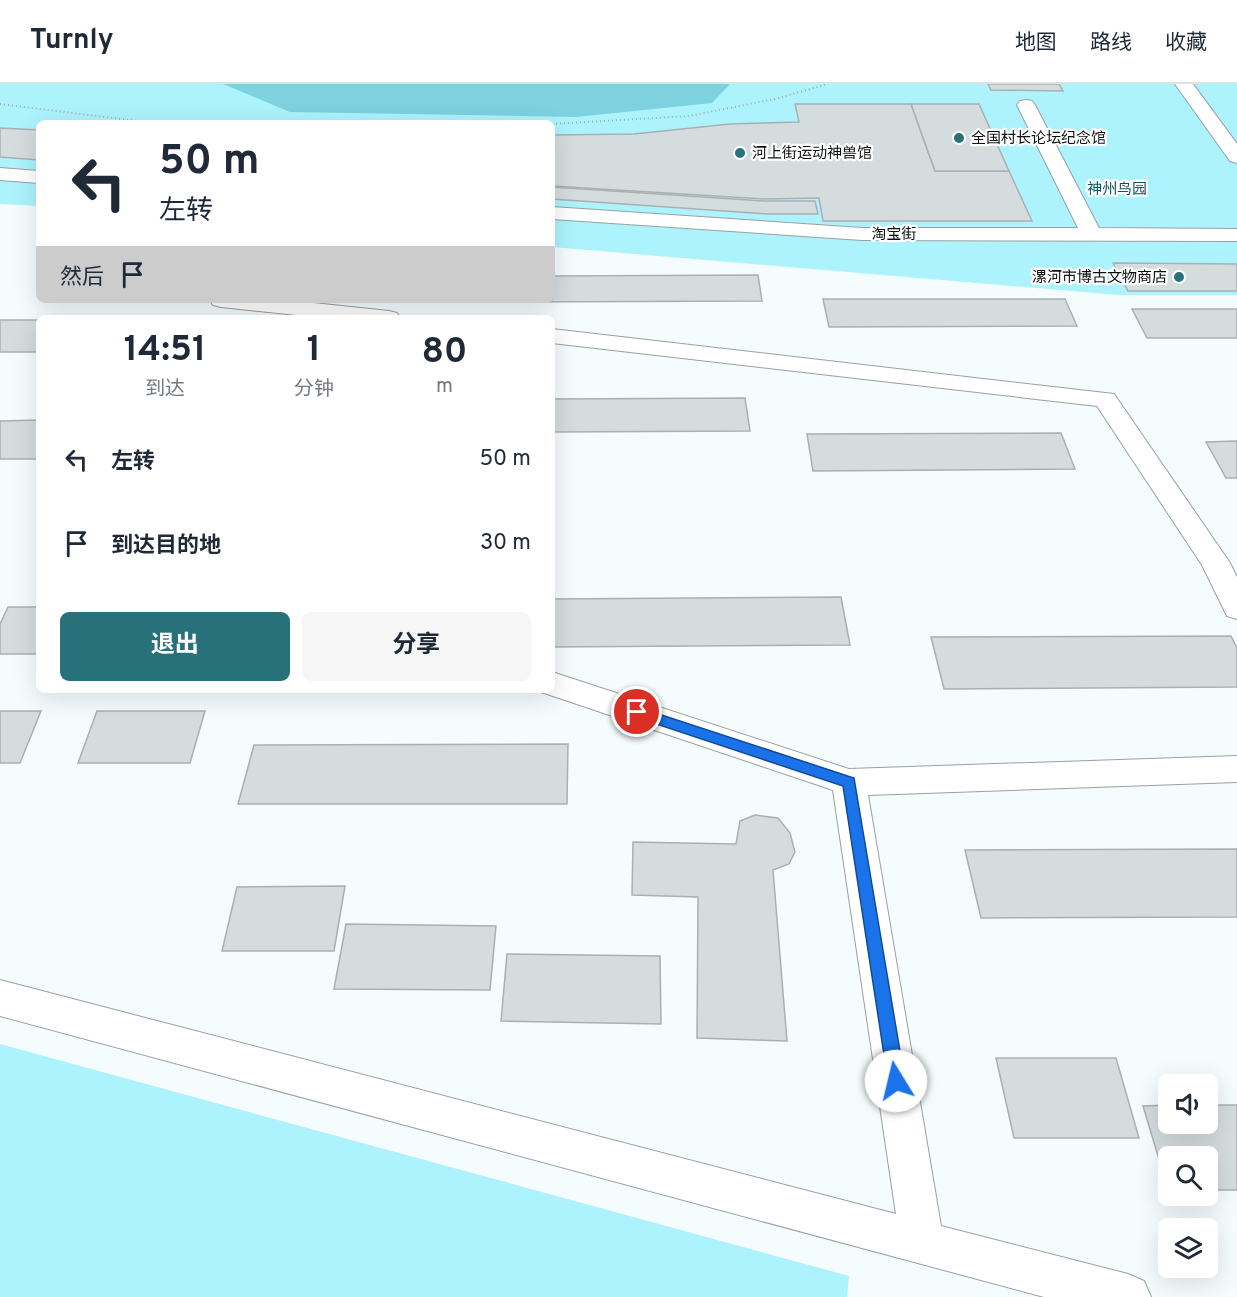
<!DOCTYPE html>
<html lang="zh">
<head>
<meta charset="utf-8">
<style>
  body { margin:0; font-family:Overpass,"Noto Sans SC",sans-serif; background:#f6f6f7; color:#1f2937; height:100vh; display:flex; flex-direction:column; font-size:22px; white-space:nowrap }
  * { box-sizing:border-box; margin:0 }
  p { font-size:20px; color:#747a83 }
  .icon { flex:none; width:33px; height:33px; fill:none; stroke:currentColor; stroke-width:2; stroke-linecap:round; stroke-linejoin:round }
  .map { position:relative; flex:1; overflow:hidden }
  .side { position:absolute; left:36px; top:231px; width:519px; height:378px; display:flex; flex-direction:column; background:#fff; border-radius:9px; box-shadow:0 6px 24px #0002 }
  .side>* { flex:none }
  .guide { position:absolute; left:36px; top:36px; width:519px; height:183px; border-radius:9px; box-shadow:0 6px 24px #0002; background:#fff; color:#1f2937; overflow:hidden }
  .fabs { position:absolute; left:1158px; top:990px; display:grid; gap:12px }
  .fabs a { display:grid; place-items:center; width:60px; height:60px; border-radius:9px; background:#fff; box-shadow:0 6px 24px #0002; font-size:30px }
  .pin { position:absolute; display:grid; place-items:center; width:51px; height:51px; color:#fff; margin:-26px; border:3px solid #fff; border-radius:50%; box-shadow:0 2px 6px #0007 }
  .me { position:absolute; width:66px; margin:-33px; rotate:351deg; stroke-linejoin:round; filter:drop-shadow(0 0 4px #0008) }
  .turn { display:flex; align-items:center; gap:21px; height:126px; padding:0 24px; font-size:27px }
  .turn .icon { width:78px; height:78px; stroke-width:2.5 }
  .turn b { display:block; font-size:42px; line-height:51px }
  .then { display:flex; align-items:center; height:57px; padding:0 24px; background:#0003; gap:12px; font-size:22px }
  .eta { display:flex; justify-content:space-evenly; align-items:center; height:102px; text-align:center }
  .eta b { font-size:36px; font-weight:700; line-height:42px }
  .cta { display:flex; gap:12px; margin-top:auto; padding:12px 24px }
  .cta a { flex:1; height:69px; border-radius:9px; background:#28717b; color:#fff; font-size:24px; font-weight:700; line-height:69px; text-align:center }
  .cta a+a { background:#f6f6f7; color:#1f2937 }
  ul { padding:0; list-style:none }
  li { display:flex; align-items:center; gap:18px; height:84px; padding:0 24px }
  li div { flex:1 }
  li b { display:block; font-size:22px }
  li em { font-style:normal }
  header { display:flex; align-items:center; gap:36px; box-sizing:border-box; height:84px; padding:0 30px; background:#fff; border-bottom:2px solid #e0e1e3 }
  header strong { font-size:28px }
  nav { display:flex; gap:33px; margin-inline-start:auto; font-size:21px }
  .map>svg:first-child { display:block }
</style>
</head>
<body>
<header>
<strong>Turnly</strong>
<nav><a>地图</a><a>路线</a><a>收藏</a></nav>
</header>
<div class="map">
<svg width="1237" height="1213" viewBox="0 0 1237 1213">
  <rect width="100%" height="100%" fill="#f5fcfd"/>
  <g fill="#acf3fe">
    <path d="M0 0H1237V211H1119L552 163V39H39V122L0 120Z"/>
    <path d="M0 960 849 1192 847 1213H0Z"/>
  </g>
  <path fill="#7ed1df" d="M223 0H730L712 19 576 33 290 28Z"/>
  <g fill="#d5dcdd" stroke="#aab0b1" stroke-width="1.5">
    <path d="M988 0H1059L1063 7 991 6Z"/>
    <path d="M795 20H911L935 87H1009L1032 137H823L819 114 764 115 552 102V51L634 50 730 40 799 38Z"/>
    <path d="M911 20H979L1009 87H935Z"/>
    <path d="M0 44 39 46V76L0 73Z"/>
    <path d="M552 103 765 117H815L818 130H767L552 115Z"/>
    <path d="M1113 179 1237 180V207H1128Z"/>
    <path d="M758 191 762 217 519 218 520 216H552V192Z"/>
    <path d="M823 215H1065L1077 242 829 243Z"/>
    <path d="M1132 225H1237V254H1147Z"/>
    <rect x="0" y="236" width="39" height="32"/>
    <path d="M745 314 750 347 552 348V315Z"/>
    <path d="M39 336V375H0V337Z"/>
    <path d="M1061 349 1075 385 813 387 807 350Z"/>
    <path d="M1237 357V394H1226L1206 358Z"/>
    <path d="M841 513 850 561 552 563V515Z"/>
    <path d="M8 523H39V570H0V540Z"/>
    <path d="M1231 552 1237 564V603L944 605 931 553Z"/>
    <path d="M0 627H41L20 679H0Z"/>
    <path d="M97 627H205L190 679H78Z"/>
    <path d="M568 660 567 720H238L254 661Z"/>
    <path d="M755 731 778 734 790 749 795 768 789 780 773 786 787 957 697 954 698 813 632 811 633 758 736 760 740 737Z"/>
    <path d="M1237 765V833L981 834 965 766Z"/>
    <path d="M345 802 334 867H222L237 803Z"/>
    <path d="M346 840 496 842 490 906 334 905Z"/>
    <path d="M507 870 660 872 661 940 501 937Z"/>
    <path d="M996 974H1116L1139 1054H1014Z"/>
    <path d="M1168 1021V1040H1208V1021H1237V1106H1208V1072H1168V1105L1143 1022Z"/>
  </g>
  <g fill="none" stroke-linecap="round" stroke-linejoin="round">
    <g stroke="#99a0a1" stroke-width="2">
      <g id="street">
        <path d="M1175 0H1193L1237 60V79L1230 77Z"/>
        <path d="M1026 16 1032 17 1035 21 1099 144 1237 145V157L862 156 552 135V123L862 144H1078L1017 21 1020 17Z"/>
        <path d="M0 84 39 87V99L0 96Z"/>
        <path d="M210 216H285L389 227 397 229 400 234H325L221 223 213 221Z"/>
        <path d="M552 245 1114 310 1230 479 1237 493V535L1227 532 1202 481 1097 322 552 259Z"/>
        <path d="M552 588 849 685 1237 672V698L868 711 941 1142 1128 1190 1144 1197 1151 1213H1044L0 932V896L896 1130 833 706 541 608 540 606H552Z"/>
      </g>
    </g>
    <g stroke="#a3a9a9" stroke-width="2" stroke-dasharray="1 3" stroke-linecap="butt">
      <path d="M0 20 154 39"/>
      <path d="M552 40 689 32 775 15 828 0"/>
    </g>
    <use href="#street" fill="#fff" fill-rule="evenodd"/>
  </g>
  <path fill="#1a73e8" stroke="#114b97" stroke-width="1.5" d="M637 623 854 694 905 997 903 1003 896 1005 890 1003 888 997 843 702 632 632 630 628Z"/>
  <g fill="#28717b" stroke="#fff" stroke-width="2">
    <circle cx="959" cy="54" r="6"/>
    <circle cx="740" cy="69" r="6"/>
    <circle cx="1179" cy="193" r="6"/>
  </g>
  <g text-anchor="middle" stroke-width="4.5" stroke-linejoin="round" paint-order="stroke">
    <g font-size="15" fill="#0e1010" stroke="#fff" text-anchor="start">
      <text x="971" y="59">全国村长论坛纪念馆</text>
      <text x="752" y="74">河上街运动神兽馆</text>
      <text x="1167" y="198" text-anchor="end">漯河市博古文物商店</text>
    </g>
    <g font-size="15" fill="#0c555f" stroke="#fff">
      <text x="1117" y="110">神州鸟园</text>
    </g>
    <g font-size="15" fill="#0e1010" stroke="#fff">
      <text x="894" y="155">淘宝街</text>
    </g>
  </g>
</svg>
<div class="fabs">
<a><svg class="icon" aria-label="sound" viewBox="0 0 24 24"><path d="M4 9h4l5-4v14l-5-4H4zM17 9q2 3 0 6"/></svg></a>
<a><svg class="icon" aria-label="search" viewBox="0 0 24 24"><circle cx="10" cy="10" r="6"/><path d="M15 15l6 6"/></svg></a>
<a><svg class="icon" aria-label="layers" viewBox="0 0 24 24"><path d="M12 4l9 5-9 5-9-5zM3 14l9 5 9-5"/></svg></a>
</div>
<div class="pin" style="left:637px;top:628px;background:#d93025"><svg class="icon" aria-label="arrive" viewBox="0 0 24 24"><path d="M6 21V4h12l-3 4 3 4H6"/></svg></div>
<svg class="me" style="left:896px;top:997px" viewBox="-20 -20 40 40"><circle r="19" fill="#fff"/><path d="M0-13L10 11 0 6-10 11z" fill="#1a73e8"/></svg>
<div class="guide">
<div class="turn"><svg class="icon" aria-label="left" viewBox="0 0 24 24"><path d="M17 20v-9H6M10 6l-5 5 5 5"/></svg><div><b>50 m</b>左转</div></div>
<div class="then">然后<svg class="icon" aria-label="arrive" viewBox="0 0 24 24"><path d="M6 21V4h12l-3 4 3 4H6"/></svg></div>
</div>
<section class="side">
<div class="eta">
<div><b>14:51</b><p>到达</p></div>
<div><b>1</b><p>分钟</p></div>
<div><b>80</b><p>m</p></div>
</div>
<ul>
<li><svg class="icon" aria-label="left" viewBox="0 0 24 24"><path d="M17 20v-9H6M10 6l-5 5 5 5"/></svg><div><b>左转</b></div><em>50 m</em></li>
<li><svg class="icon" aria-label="arrive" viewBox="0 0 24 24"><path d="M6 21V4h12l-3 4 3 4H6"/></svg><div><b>到达目的地</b></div><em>30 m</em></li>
</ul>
<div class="cta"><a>退出</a><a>分享</a></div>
</section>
</div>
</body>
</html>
